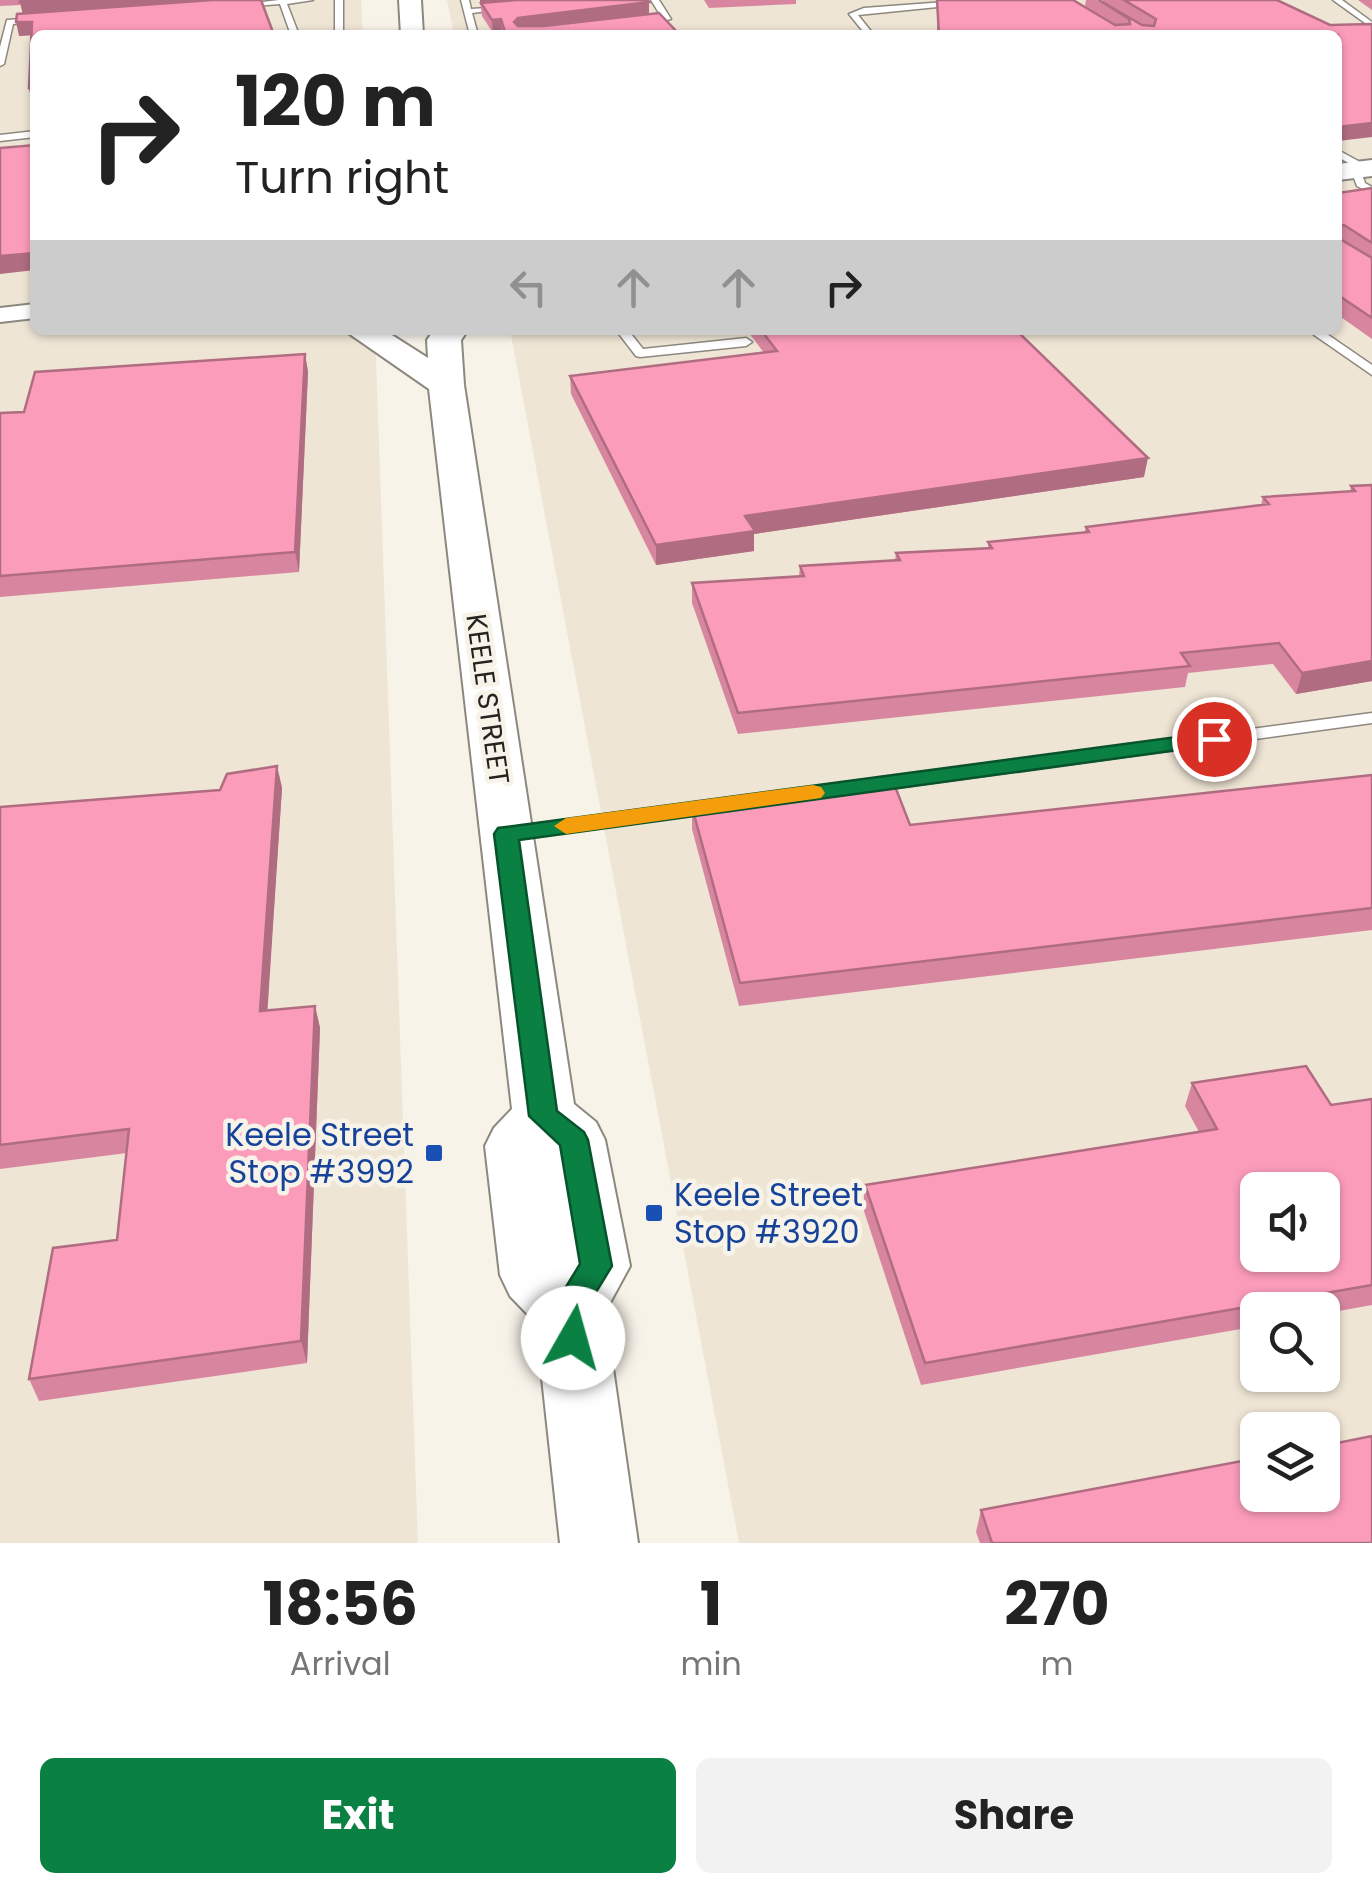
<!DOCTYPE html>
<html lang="en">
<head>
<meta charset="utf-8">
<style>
  body { margin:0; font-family:Poppins,sans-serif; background:#f2f2f2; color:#222; height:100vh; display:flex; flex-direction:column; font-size:38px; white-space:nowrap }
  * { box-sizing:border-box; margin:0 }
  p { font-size:32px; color:#767676 }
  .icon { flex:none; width:55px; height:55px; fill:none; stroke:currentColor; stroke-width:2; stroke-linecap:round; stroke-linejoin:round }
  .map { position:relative; height:1543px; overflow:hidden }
  .panel { display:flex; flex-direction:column; background:#fff; flex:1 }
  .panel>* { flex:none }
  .guide { position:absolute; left:30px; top:30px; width:1312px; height:305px; border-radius:15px; box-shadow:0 2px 8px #0004; background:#fff; color:#222; overflow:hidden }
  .fabs { position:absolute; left:1240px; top:1172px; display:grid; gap:20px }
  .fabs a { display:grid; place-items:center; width:100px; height:100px; border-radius:15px; background:#fff; box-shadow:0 2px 8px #0004; font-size:50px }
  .pin { position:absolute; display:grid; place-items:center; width:85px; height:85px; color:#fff; margin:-42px; border:5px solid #fff; border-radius:50%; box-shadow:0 2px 10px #0007 }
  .me { position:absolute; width:110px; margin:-55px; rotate:7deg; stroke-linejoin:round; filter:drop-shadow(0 0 8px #0008) }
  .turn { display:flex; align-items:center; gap:35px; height:210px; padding:0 40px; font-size:45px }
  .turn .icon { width:130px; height:130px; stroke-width:2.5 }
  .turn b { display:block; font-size:70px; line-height:85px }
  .lanes { display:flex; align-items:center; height:95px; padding:0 40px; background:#0003; justify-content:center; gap:50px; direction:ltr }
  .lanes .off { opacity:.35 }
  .eta { display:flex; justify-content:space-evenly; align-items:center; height:170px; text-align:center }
  .eta b { font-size:60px; font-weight:700; line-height:70px }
  .button { display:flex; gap:20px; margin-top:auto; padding:20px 40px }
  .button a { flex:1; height:115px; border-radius:15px; background:#0b8043; color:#fff; font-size:40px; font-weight:700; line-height:115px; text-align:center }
  .button a+a { background:#f2f2f2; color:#222 }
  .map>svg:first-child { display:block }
</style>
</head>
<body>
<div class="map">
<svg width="1372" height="1543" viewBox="0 0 1372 1543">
  <rect width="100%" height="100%" fill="#f8f3e9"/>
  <g fill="#efe5d5" fill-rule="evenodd">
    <path d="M0 0H361L363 35H35V330H375L418 1543H0Z"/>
    <path d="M447 0H1372V1543H739L510 330H1338V35H454ZM1258 1190H1322V1255H1258ZM1258 1310H1322V1375H1258ZM1258 1430H1322V1495H1258Z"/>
  </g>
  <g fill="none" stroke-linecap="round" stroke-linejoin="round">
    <g stroke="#8d887f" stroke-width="3">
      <g id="lane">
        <path d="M279 0H313L287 4 299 35H291L280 4 241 7 237 5Z"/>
        <rect x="335" y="0" width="8" height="35"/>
        <path d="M461 0H469L471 9 502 7 506 9 472 13 478 35H470Z"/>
        <path d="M651 0H659L671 19 640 26V22L662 18Z"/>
        <path d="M972 0H1007L858 15 874 35H866L849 14 864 8Z"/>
        <path d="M1333 0H1342L1372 22V28Z"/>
        <path d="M39 18 36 22 13 24 4 64 0 66V47L7 20Z"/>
        <path d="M35 131V137L0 141V135Z"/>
        <path d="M1338 150 1369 167 1371 169 1363 171 1338 157Z"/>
        <path d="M1347 168C1356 166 1363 174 1365 183L1372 187V194L1357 186 1354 178 1345 170Z"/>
        <path d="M616 330H628L643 349 746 338 752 342 746 346 640 357 636 356Z"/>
        <path d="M1307 330H1321L1372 365V375Z"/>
        <path d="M1372 713V723L873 791 864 785 873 779Z"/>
        <path d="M714 800 723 806 720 810 512 839 503 833 512 827Z"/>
      </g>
    </g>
    <g stroke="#8d887f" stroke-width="4">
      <path id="street" d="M35 304V318L0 322V308Z"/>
    </g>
    <g stroke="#8d887f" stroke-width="4">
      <g id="secondary">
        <path d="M399 0H421L423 35H401Z"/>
        <path d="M1372 160V176L1338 180V164Z"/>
        <path d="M344 330H384L428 358 427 340 434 330H468L461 340 464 385 574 1104 596 1122 605 1140 630 1266 605 1312 638 1543H560L536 1323 510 1296 500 1275 485 1146 494 1128 512 1109 429 389Z"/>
      </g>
    </g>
    <use href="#lane" fill="#fff" fill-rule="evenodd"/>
    <use href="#street" fill="#fff" fill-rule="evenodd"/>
    <use href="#secondary" fill="#fff" fill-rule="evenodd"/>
  </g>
  <g fill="#d886a0">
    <path d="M0 0H261L32 103 29 88 31 35 19 36 23 14 21 5 0 6Z"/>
    <path d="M480 0H647L649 2V14L680 35H503L502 32 493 33 482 16Z"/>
    <path d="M704 0H796V4L709 8Z"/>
    <path d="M937 0 1116 25 1085 6 1086 0H1099L1142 25 1103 2V0H1277L1338 35H937Z"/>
    <path d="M1358 0H1372V10Z"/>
    <path d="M1372 188V339L1338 315V193Z"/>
    <path d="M747 330H1016L1144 477 754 534V551L656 565 571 394 570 376 764 353Z"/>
    <path d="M305 354 308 372 299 572 0 597V413L24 412Z"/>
    <path d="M1372 485V681L1296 694 1273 664 1188 673 1185 687 738 734 692 603V583L799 576 800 566 895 561 896 553 988 548V542L1084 533 1086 527 1261 505 1263 497 1350 492 1351 486Z"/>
    <path d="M277 766 282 788 267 1010 315 1006 320 1028 307 1363 39 1401 29 1379 117 1240 127 1153 0 1169V807L220 790Z"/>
    <path d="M1372 775V930L739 1006 692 829V807L910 825Z"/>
    <path d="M1192 1083 1331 1105 1372 1099V1305L1322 1314V1310H1258V1326L921 1385 863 1208 865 1185 1199 1132 1185 1106Z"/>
    <path d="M981 1510 1372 1543H980L976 1532Z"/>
  </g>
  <g fill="#b06d82">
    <path d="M54 0H228L23 15 20 2Z"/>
    <path d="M480 0H562L480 5Z"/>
    <path d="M649 2V15L519 31 514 22 518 18Z"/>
    <path d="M501 19 502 32 493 33 492 20Z"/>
    <path d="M16 22H32L35 35 19 36Z"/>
    <path d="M29 88H35V102L32 103Z"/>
    <path d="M1372 123V137L1338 141V127Z"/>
    <path d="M35 253V270L0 274V256Z"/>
    <path d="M305 354 308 372 299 572 295 552Z"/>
    <path d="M1148 458 1144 477 754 534V551L656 565V545L745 516Z"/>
    <path d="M1372 661V681L1296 694 1302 673Z"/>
    <path d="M277 766 282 788 266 1033 260 1011Z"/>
    <path d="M315 1006 320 1028 307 1363 301 1341Z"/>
  </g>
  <g fill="#fb9cba" stroke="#b06d82" stroke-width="2.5" fill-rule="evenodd">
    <path d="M21 0H54L20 2Z"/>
    <path d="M212 0H261L274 35 330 32V35H35V88H29L32 22H16L17 14Z"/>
    <path d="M516 0H647L649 2 518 18 514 22 518 26H544L659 13 680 35H506L501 19 492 20 481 3Z"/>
    <path d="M937 0H1073L1115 25 1130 24 1129 19 1099 0 1142 25 1154 26 1156 19 1124 0H1277L1330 25 1372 24V123L1338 127V35H939Z"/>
    <path d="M35 145V253L0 256V148Z"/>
    <path d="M1372 188V243L1344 225 1339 226 1340 239 1372 258V318L1338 295V193Z"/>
    <path d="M761 330H1016L1148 458 745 516 755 531 656 545 570 376 777 351Z"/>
    <path d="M305 354 295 552 0 576V413L24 412 35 372Z"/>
    <path d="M1372 485V661L1302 673 1279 643 1181 653 1190 666 738 713 692 583 804 576 800 566 900 560 896 553 992 548 988 542 1089 532 1086 527 1269 504 1263 497 1355 491 1351 486Z"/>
    <path d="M277 766 260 1011 315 1006 301 1341 29 1379 53 1248 117 1240 129 1129 0 1145V807L220 790 227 774Z"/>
    <path d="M1372 775V908L740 983 692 807 893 781 910 825Z"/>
    <path d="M1306 1066 1331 1105 1372 1099V1285L925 1363 865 1185 1217 1129 1192 1083ZM1258 1190H1322V1255H1258Z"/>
    <path d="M1372 1436V1543H992L981 1510 1258 1458V1495H1322V1446Z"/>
  </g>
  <path fill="#0b8043" stroke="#07532c" stroke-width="2.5" d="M1214 732 1226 739 1222 744 519 840 557 1111 584 1132 588 1140 612 1266 585 1310 589 1338 585 1349 573 1353 562 1349 553 1308 580 1264 560 1145 529 1116 494 834 498 828Z"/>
  <path fill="#f59e0b" d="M813 785 821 787 825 793 821 798 566 834 554 826 566 818Z"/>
  <g fill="#1a4fb4" stroke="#f8f3e9" stroke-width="4">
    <rect x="424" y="1143" width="20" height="20" rx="5"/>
    <rect x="644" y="1203" width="20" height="20" rx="5"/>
  </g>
  <g text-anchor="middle" stroke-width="9" stroke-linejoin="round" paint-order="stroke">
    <g font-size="28" fill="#25231f" stroke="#f8f3e9">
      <text transform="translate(488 699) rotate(82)" y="10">KEELE STREET</text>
    </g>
    <g font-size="32" fill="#164399" stroke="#f8f3e9" text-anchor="end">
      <text x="414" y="1146">Keele Street<tspan x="414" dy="37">Stop #3992</tspan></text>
      <text x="674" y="1206" text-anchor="start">Keele Street<tspan x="674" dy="37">Stop #3920</tspan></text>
    </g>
  </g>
</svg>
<div class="fabs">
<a><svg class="icon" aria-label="sound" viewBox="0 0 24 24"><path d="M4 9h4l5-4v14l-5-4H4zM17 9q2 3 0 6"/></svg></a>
<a><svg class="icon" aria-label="search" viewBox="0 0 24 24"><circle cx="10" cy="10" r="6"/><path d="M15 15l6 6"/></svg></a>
<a><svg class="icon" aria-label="layers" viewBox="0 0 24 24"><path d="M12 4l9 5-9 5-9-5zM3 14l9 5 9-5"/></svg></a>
</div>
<div class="pin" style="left:1214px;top:739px;background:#d93025"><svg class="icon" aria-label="arrive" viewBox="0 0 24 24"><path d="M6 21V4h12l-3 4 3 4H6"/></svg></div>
<svg class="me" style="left:573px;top:1338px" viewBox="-20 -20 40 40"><circle r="19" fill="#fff"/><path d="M0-13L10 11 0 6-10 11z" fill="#0b8043"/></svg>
<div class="guide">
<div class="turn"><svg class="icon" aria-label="right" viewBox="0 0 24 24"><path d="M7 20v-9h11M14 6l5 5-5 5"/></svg><div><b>120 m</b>Turn right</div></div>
<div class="lanes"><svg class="icon off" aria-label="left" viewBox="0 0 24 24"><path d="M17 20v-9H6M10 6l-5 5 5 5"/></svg><svg class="icon off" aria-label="ahead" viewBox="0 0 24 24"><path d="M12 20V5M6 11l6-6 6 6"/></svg><svg class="icon off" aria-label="ahead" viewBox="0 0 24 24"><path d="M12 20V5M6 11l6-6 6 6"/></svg><svg class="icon" aria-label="right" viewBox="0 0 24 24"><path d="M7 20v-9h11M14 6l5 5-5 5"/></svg></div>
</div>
</div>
<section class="panel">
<div class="eta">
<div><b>18:56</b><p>Arrival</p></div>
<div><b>1</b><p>min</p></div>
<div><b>270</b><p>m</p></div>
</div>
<div class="button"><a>Exit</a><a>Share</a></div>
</section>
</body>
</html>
